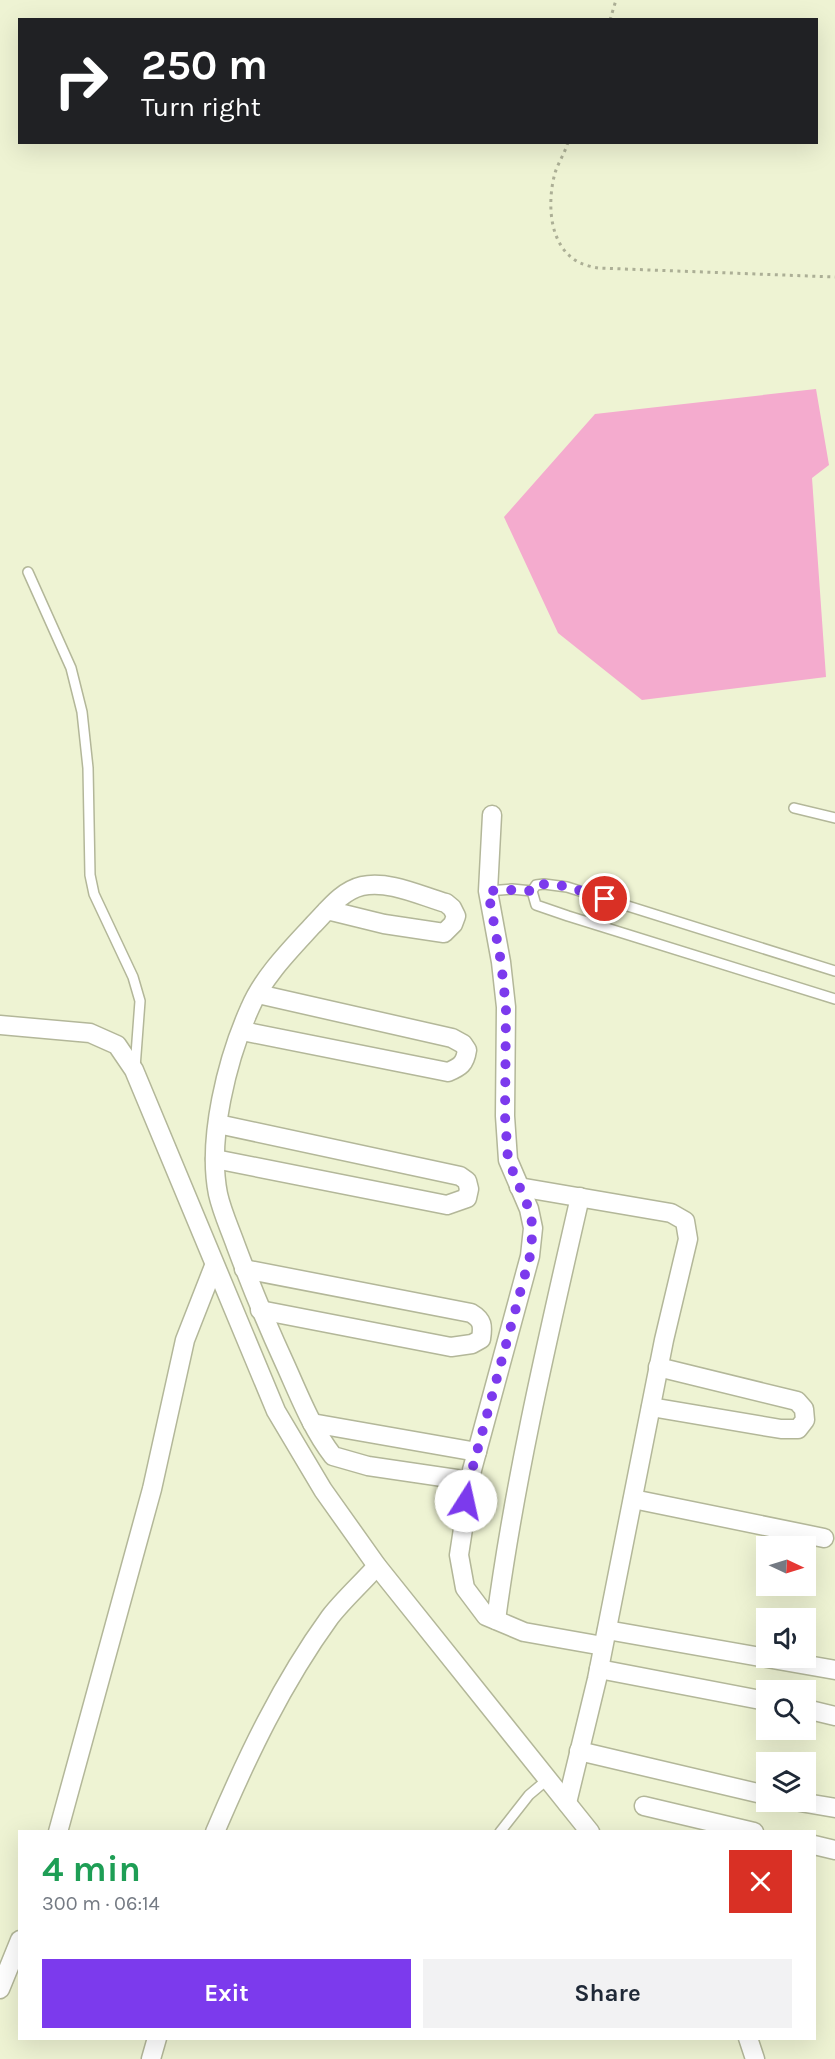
<!DOCTYPE html>
<html lang="en">
<head>
<meta charset="utf-8">
<style>
  body { margin:0; font-family:Karla,sans-serif; background:#f2f2f3; color:#1f2937; height:100vh; display:flex; flex-direction:column; font-size:22px; white-space:nowrap }
  * { box-sizing:border-box; margin:0 }
  p { font-size:20px; color:#747a83 }
  .icon { flex:none; width:33px; height:33px; fill:none; stroke:currentColor; stroke-width:2; stroke-linecap:round; stroke-linejoin:round }
  .map { position:relative; flex:1; overflow:hidden }
  .sheet { position:absolute; left:18px; top:1830px; width:798px; height:210px; display:flex; flex-direction:column; background:#fff; border-radius:0px; box-shadow:0 6px 24px #0002 }
  .sheet>* { flex:none }
  .guide { position:absolute; left:18px; top:18px; width:800px; height:126px; border-radius:0px; box-shadow:0 6px 24px #0002; background:#202124; color:#fff; overflow:hidden }
  .needle { width:39px; rotate:94deg }
  .controls { position:absolute; left:756px; top:1536px; display:grid; gap:12px }
  .controls a { display:grid; place-items:center; width:60px; height:60px; border-radius:0px; background:#fff; box-shadow:0 6px 24px #0002; font-size:30px }
  .pin { position:absolute; display:grid; place-items:center; width:51px; height:51px; color:#fff; margin:-26px; border:3px solid #fff; border-radius:50%; box-shadow:0 2px 6px #0007 }
  .me { position:absolute; width:66px; margin:-33px; rotate:10deg; stroke-linejoin:round; filter:drop-shadow(0 0 4px #0008) }
  .turn { display:flex; align-items:center; gap:21px; height:126px; padding:0 24px; font-size:27px }
  .turn .icon { width:78px; height:78px; stroke-width:2.5 }
  .turn b { display:block; font-size:42px; line-height:51px }
  .round { display:grid; place-items:center; flex:none; width:63px; height:63px; border-radius:0px; background:#f2f2f3 }
  .overview { display:flex; align-items:center; justify-content:space-between; height:102px; padding:0 24px }
  h1 { font-size:36px; font-weight:700; line-height:45px; color:#1e9e55 }
  .cta { display:flex; gap:12px; margin-top:auto; padding:12px 24px }
  .cta a { flex:1; height:69px; border-radius:0px; background:#7c3aed; color:#fff; font-size:24px; font-weight:700; line-height:69px; text-align:center }
  .cta a+a { background:#f2f2f3; color:#1f2937 }
  .map>svg:first-child { display:block }
</style>
</head>
<body>
<div class="map">
<svg width="835" height="2059" viewBox="0 0 835 2059">
  <rect width="100%" height="100%" fill="#eef3d3"/>
  <path fill="#f4abce" d="M816 389 829 465 812 478 826 677 642 700 558 633 504 517 595 414Z"/>
  <g fill="none" stroke-linecap="round" stroke-linejoin="round">
    <g stroke="#b3b799" stroke-width="12">
      <g id="lane">
        <path d="M28 572 71 668 82 712 88 768 90 875 94 894 133 977 140 1001 135 1068"/>
        <path d="M794 808 835 818"/>
        <path d="M488 891 512 889 532 891"/>
        <path d="M835 971 567 887 544 884 536 885 532 891 536 905 568 916 835 999"/>
        <path d="M500 1832 529 1795 548 1779"/>
      </g>
    </g>
    <g stroke="#b3b799" stroke-width="21">
      <g id="street">
        <path d="M492 815 488 891 501 962 506 1007 505 1116 508 1160 529 1209 533 1228 530 1256 472 1470 459 1555 465 1588 486 1616 524 1632 603 1646"/>
        <path d="M327 910 384 924 444 933 453 924 456 916 452 908 446 903C421 896 389 880 362 886 341 891 327 911 313 925 291 949 263 977 250 1008 227 1059 207 1139 218 1194 222 1212 230 1229 236 1246 251 1286 267 1325 285 1364 299 1395 312 1429 333 1456L368 1466 470 1481"/>
        <path d="M0 1025 90 1033 117 1045 134 1070 276 1411 323 1490 377 1566 590 1832"/>
        <path d="M242 1031 448 1072C460 1067 465 1064 467 1050L463 1044 452 1038 258 994"/>
        <path d="M215 1159 447 1205 467 1198 469 1189 467 1181 460 1176 218 1124"/>
        <path d="M519 1187 671 1213 685 1221 688 1239 664 1340 597 1679 567 1803"/>
        <path d="M244 1269 471 1313C483 1320 483 1326 481 1339L472 1344 451 1347 260 1310"/>
        <path d="M651 1407 781 1429H798L805 1420 804 1409 797 1401 658 1367"/>
        <path d="M312 1423 477 1452"/>
        <path d="M633 1499 824 1538"/>
        <path d="M496 1620C515 1477 548 1337 580 1197"/>
        <path d="M607 1630 835 1670"/>
        <path d="M599 1669 766 1701"/>
        <path d="M806 1709 835 1716"/>
        <path d="M579 1751 766 1795"/>
        <path d="M800 1802 835 1808"/>
        <path d="M644 1806 754 1832"/>
        <path d="M58 1832 152 1489 185 1340 214 1266"/>
        <path d="M215 1832C247 1757 282 1683 330 1617 344 1599 362 1583 377 1566"/>
        <path d="M814 1845 835 1850"/>
        <path d="M0 1989 20 1940"/>
        <path d="M748 2038 755 2059"/>
        <path d="M151 2059 157 2038"/>
      </g>
    </g>
    <g stroke="#acaf96" stroke-width="3" stroke-dasharray="3 4.5" stroke-linecap="butt">
      <path d="M610 20 616 0"/>
      <path d="M568 142C565 153 558 163 555 173 547 202 548 247 580 263 585 265 592 267 598 268L835 277"/>
    </g>
    <use href="#lane" stroke="#fff" stroke-width="9"/>
    <use href="#street" stroke="#fff" stroke-width="18"/>
  </g>
  <g fill="none" stroke-linecap="round" stroke-linejoin="round">
    <path stroke="#7c3aed" stroke-width="10" stroke-dasharray="0 18" d="M466 1501 472 1470 530 1256 533 1228 529 1209 508 1160 505 1116 506 1007 501 962 488 891 512 890 532 891 536 885C559 881 583 892 605 899"/>
  </g>
</svg>
<div class="controls">
<a><svg class="needle" viewBox="-14 -14 28 28"><path d="M0-13l5 13h-10z" fill="#e53935"/><path d="M0 13l5-13h-10z" fill="#747a83"/></svg></a>
<a><svg class="icon" aria-label="sound" viewBox="0 0 24 24"><path d="M4 9h4l5-4v14l-5-4H4zM17 9q2 3 0 6"/></svg></a>
<a><svg class="icon" aria-label="search" viewBox="0 0 24 24"><circle cx="10" cy="10" r="6"/><path d="M15 15l6 6"/></svg></a>
<a><svg class="icon" aria-label="layers" viewBox="0 0 24 24"><path d="M12 4l9 5-9 5-9-5zM3 14l9 5 9-5"/></svg></a>
</div>
<div class="pin" style="left:605px;top:899px;background:#d93025"><svg class="icon" aria-label="arrive" viewBox="0 0 24 24"><path d="M6 21V4h12l-3 4 3 4H6"/></svg></div>
<svg class="me" style="left:466px;top:1501px" viewBox="-20 -20 40 40"><circle r="19" fill="#fff"/><path d="M0-13L10 11 0 6-10 11z" fill="#7c3aed"/></svg>
<div class="guide">
<div class="turn"><svg class="icon" aria-label="right" viewBox="0 0 24 24"><path d="M7 20v-9h11M14 6l5 5-5 5"/></svg><div><b>250 m</b>Turn right</div></div>
</div>
<section class="sheet">
<div class="overview"><div><h1>4 min</h1><p>300 m · 06:14</p></div><a class="round" style="background:#d93025;color:#fff"><svg class="icon" aria-label="close" viewBox="0 0 24 24"><path d="M6 6l12 12M18 6L6 18"/></svg></a></div>
<div class="cta"><a>Exit</a><a>Share</a></div>
</section>
</div>
</body>
</html>
